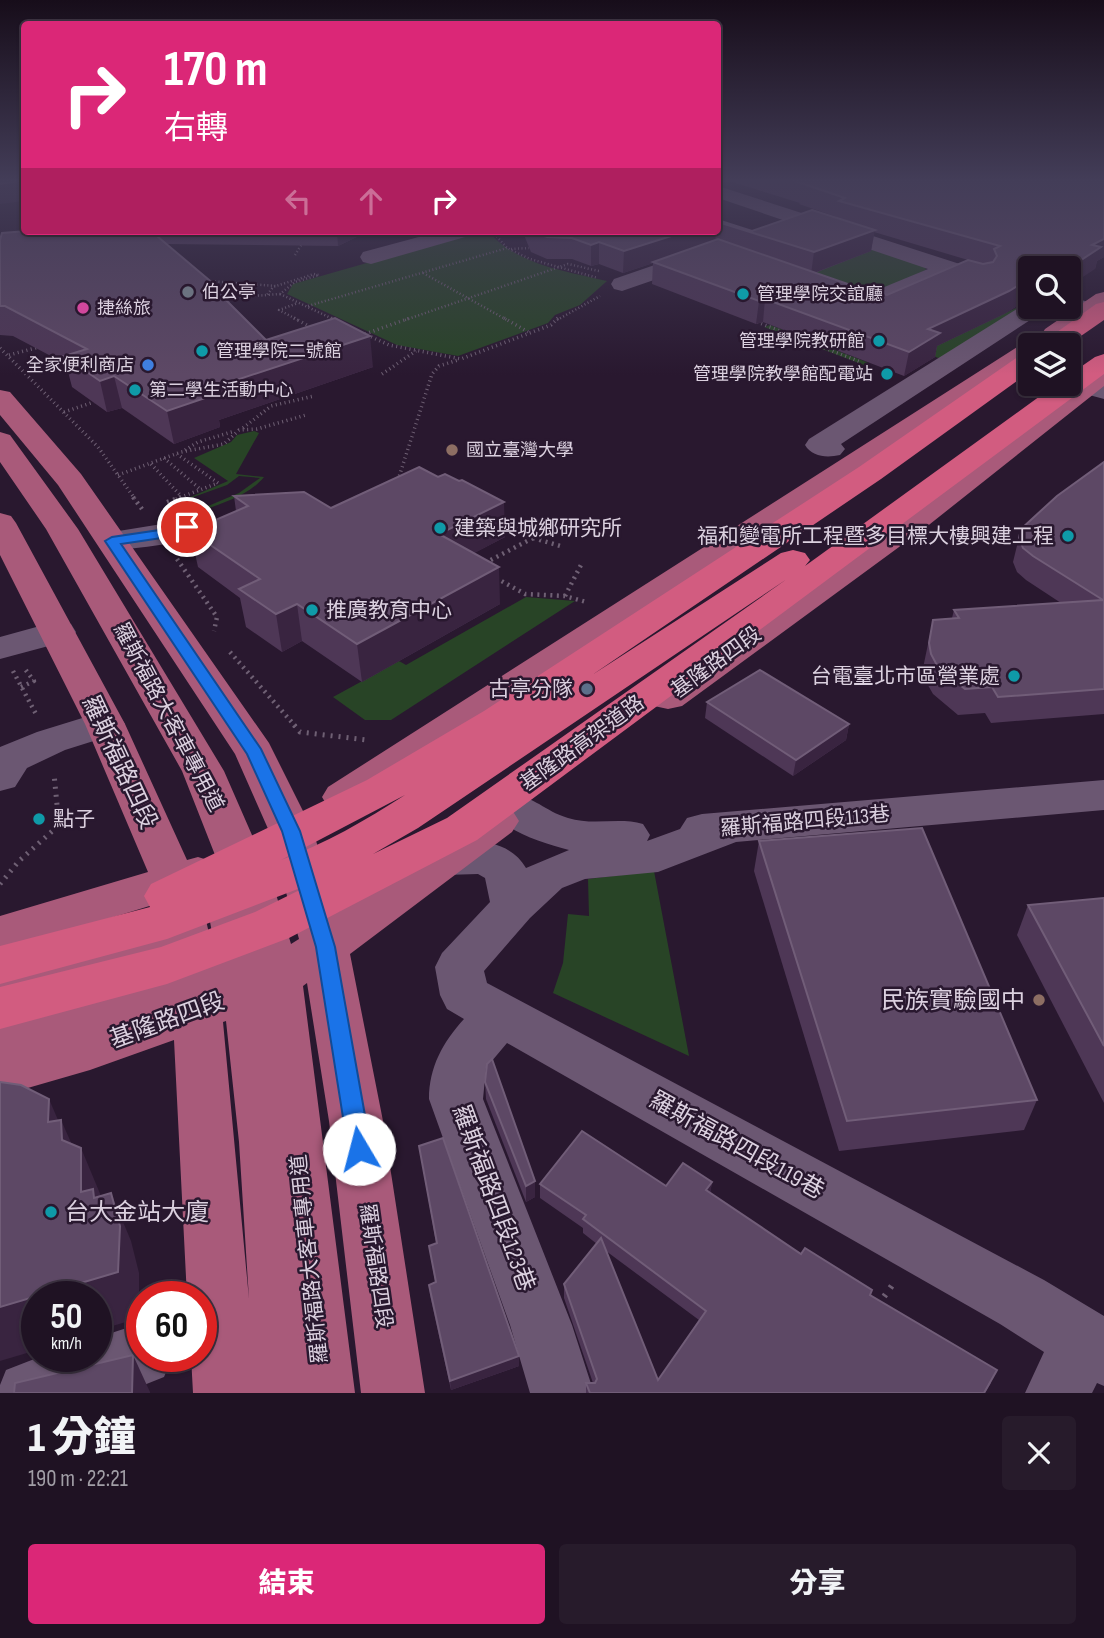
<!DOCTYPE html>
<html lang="zh-TW">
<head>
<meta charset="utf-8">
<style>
  body { margin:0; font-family:"Sofia Sans Condensed","Noto Sans TC",sans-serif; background:#271b2b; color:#f1f3f6; height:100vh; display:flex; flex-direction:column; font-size:26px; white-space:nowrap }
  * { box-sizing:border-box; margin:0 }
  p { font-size:23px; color:#a19ea6 }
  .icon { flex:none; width:38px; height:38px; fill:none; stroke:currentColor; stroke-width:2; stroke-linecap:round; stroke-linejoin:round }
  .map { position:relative; height:1393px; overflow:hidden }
  .panel { display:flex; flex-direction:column; background:#1f1223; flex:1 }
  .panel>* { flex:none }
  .guide { position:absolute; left:21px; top:21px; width:700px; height:214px; border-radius:7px; box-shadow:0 2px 5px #0004,0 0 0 2px #3c3241; background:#db2777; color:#fff; overflow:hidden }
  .fabs { position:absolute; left:1018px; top:256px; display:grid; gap:14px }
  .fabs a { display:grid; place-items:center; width:63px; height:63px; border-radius:7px; background:#1f1223; box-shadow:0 2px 5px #0004,0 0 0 2px #3c3241; font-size:35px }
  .speed { position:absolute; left:21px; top:1281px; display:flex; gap:14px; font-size:35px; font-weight:700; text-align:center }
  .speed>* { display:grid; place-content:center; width:91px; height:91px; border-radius:50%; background:#1f1223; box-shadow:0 2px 5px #0004,0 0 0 2px #3c3241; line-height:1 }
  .speed small { font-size:18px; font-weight:400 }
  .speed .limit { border:10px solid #d22; background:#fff; color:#111 }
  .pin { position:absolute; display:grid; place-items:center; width:60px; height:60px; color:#fff; margin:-30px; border:4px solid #fff; border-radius:50%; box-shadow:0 2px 7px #0007 }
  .me { position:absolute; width:77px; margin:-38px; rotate:352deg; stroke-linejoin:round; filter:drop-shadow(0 0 5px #0008) }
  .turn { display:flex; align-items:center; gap:24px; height:147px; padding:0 28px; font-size:32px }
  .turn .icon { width:91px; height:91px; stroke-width:2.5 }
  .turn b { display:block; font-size:49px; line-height:60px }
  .lanes { display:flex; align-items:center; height:66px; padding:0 28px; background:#0003; justify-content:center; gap:35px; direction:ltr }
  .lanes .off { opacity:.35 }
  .round { display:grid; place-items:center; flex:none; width:74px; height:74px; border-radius:7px; background:#271b2b }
  .summary { display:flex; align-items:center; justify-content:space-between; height:119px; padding:0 28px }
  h1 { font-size:42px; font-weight:800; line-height:52px }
  .action { display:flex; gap:14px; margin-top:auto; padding:14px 28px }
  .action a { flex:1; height:80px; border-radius:7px; background:#db2777; color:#fff; font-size:28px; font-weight:800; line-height:80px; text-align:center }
  .action a+a { background:#271b2b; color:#f1f3f6 }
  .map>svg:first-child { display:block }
</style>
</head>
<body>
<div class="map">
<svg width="1104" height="1393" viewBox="0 0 1104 1393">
  <rect width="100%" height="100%" fill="#29182f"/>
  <g fill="#284426">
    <path d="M479 231H488C517 265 565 271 607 281L580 305 555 315 548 323 458 356 397 345 287 294 293 284Z"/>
    <path d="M858 243 925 267 926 270 875 294 775 264Z"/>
    <path d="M1016 308 1020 309 941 359 923 352Z"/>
    <path d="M770 325 869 363 864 365 764 327Z"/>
    <path d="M254 431 259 433 236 474 264 477C247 498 215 505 191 515L189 514 239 493 260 478 239 476 227 485 174 504 228 481 194 458 231 442 237 435Z"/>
    <path d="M526 597 575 601 391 720H365L333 697 399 661 406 665Z"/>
    <path d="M654 871 689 1056 553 993 563 963 568 914 589 916 588 879Z"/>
  </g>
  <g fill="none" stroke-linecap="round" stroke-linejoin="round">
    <g stroke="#6f6074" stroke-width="2.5" stroke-dasharray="1 2.5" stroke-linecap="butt">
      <path d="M492 231 507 248 530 259 598 278"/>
      <path d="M511 249 529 248"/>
      <path d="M295 255 310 231"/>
      <path d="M423 273 507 320"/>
      <path d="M314 274 319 275 295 282 280 294 267 295 273 287Z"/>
      <path d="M208 281 276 286"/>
      <path d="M280 294 335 320"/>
      <path d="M223 298 267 295"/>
      <path d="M308 306 507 248"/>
      <path d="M298 320 279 310 298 303"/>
      <path d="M405 320 568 264 599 271"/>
      <path d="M557 320 600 296"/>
    </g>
    <g stroke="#6f6074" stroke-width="3.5" stroke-dasharray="1 3.5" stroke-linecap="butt">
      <path d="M294 318 314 329"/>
      <path d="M331 318 337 321"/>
      <path d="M504 318 528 332"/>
      <path d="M757 322 861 362"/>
      <path d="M365 334 410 318"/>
      <path d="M367 335 389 345 461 359 551 325 558 318"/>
      <path d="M0 348 98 447 135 499"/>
      <path d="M9 355 39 347"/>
      <path d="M382 374 416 351"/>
      <path d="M64 412 94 402"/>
      <path d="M243 428 271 406 314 396"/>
      <path d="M185 450 198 442 235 431"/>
      <path d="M164 458 200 489"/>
      <path d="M151 464 181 496"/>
      <path d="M118 475 181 452 224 444 239 430 257 429 306 415"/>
      <path d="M398 480 432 374 439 366 458 360"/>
      <path d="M176 499 218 483 177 454"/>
    </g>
    <g stroke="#6f6074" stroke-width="4.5" stroke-dasharray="2 4.5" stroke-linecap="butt">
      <path d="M133 497 142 509"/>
      <path d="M167 502 181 497"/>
      <path d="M500 519 528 529 523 533"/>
      <path d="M533 538 564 547"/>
      <path d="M177 559 217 617 214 631"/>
      <path d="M485 563 533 538 501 526"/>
      <path d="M496 578 525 594 565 596 586 602"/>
      <path d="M565 596 582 563"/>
      <path d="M230 652 296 727"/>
      <path d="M13 671 37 716"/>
      <path d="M21 687 34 681 25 669"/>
    </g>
    <g stroke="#6f6074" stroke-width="5" stroke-dasharray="2 6" stroke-linecap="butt">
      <path d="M294 725 300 732 367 740"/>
      <path d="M0 884 19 861 59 825 54 774"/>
    </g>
    <path stroke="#6f6074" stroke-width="6" stroke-dasharray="2.5 8" stroke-linecap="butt" d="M878 1305 893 1284"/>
    <g fill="#6b5772" fill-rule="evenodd">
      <path d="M718 186 966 266 969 271 966 276H950L866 310 829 299 825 294 829 289 837 287 865 295 928 269 718 198Z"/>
      <path d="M441 231H475L472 235 371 264 363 262 360 257 363 252Z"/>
      <path d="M701 249 709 251 712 256 709 261 622 291 614 289 611 284 614 279Z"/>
      <path d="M1069 297 1097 304 1101 309 1097 314 1089 316 1061 309 1059 306H1069Z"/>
      <path d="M1031 300V306H1048L1044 311 841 444 845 449 840 455C827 458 812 457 805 445L809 439Z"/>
      <path d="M1087 378 1104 383V399L1078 392 1074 386 1078 380Z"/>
      <path d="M187 517 198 520 203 527C190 546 135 547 112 551L100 548 96 541 100 534 168 523Z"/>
      <path d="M58 621 71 624 76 632 71 640 0 659V637Z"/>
      <path d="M105 711 119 715 125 724 119 733 65 750 27 768 15 787 0 791V747L37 732Z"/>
      <path d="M1104 780V810L736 842 658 872 585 879 562 888 530 918 484 971 487 983 1044 1280 1104 1316V1386L1097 1383 1092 1393H1025L1044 1352 1000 1324 507 1043 486 1068 483 1099 572 1325 594 1393H530L510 1325 429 1099C429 1067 443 1042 464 1019L447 1009 440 995 435 967 442 953 490 902 485 878 478 874 445 875 429 871 423 859 429 847C461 838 507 835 526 868L569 850C543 843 506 833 492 809L498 798C530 789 540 810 568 818 593 826 619 817 643 824L650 835 647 841 680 829 687 818 702 814Z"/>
      <path d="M142 1323V1356H173L164 1377 124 1393H0V1385L6 1370 42 1356H96V1338Z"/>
    </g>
    <g fill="#a95a7a" fill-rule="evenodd">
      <path d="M1104 292V310C1087 322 1067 345 1045 339L1042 334 1045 329 1096 294Z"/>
      <path d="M1031 341 1041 345H1031V360L358 807 343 812 328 807 322 797 328 787 1022 344Z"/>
      <path d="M1104 365V386L925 528 682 706 668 709 654 706 649 697 654 688 903 514 1095 367Z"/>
      <path d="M0 390 10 392 81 474 269 743 313 831 338 912 482 810 497 806 512 810 519 821 512 832 350 954 383 1121 425 1393H361L329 1121 307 983 303 986 355 1393H193L191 1356H201V1297H187L174 1040 90 1070 0 1096V976L32 968 159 919 156 904 0 952V916L148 872 85 724 0 555V513L11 516 16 523 125 724 187 860 198 857 214 862 221 874 214 886 199 890 214 955H216L207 905 214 893 228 888 182 771 46 529 0 462V432L10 435 78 529 224 771 272 881 291 944 299 939 269 831 235 754 58 485 0 415ZM166 956 168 967 94 985ZM226 1021 239 1142 249 1299 223 1022Z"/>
    </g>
    <g fill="#d25c80" fill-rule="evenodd">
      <path d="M1104 302V320L1068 345H1039L1096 304Z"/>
      <path d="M1031 351V371L881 479 592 675 781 553 793 550 805 553 810 560 805 566 1058 383H1069V375L1095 357 1104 354V374L477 840 289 938 167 984 0 1029V987L161 947 255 912 316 882 167 939 0 984V946L150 907 144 896 151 884 367 780 484 711 859 467 1022 354ZM787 579 447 818 373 854 418 828ZM405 795C366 820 325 844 281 860Z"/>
    </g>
  </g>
  <g fill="#4e3756" fill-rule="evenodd">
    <path d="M726 180H1104V257L1097 261 1095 269 1031 268V298H1030L1004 314 937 346 935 357 904 376 763 322 756 324 652 284 653 263 623 273 599 264 591 266 572 259H547L531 252 524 235 515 231H718V220L752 231 837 218V217L799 204 800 203ZM874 232 968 260 887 295 865 290 815 273 871 251Z"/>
    <path d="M27 231H369L338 246 166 244 228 296 230 304 266 340 373 367 219 420 220 427 174 444 122 408 107 412 72 387 66 364 13 336 0 335V240Z"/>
    <path d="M1104 462V714L991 723 985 713 958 715 933 694 925 680 923 668 933 620 952 618 954 610 1061 603 1026 580 1017 572 1013 562 1021 529Z"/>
    <path d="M234 496 331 508 505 537 474 553 500 604 362 682 302 641 282 652 246 627 240 598 198 567 190 531 236 511Z"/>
    <path d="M707 702 849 724 846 740 793 776 705 718Z"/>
    <path d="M759 841 1037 1100 1024 1130 839 1151 754 871Z"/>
    <path d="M1104 898V1103L1017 935 1028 905Z"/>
    <path d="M485 1082 535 1197 526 1202 486 1099Z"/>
    <path d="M419 1146 519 1356V1366L451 1390 430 1295 429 1285 435 1282 429 1246 436 1243Z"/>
    <path d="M712 1182 710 1193 801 1254 871 1296 991 1383 985 1393H586V1383H593L564 1298V1284L597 1244 583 1233V1228L540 1198V1184L666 1186ZM606 1251 699 1320 658 1380Z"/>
  </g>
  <g fill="#392440">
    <path d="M24 180V201L0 204V184Z"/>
    <path d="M875 230 871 251 811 274 814 252Z"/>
    <path d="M337 231H369L338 246Z"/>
    <path d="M687 231H716L715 243 653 262V263L623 273 624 251Z"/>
    <path d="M1104 239V257L1097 261 1095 269 1069 286V268L1092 245Z"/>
    <path d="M599 242V264L591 266V245Z"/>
    <path d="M1031 278 1030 298 1004 314 937 346 935 357 904 376 909 352 928 329Z"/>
    <path d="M228 296 233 325 223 297Z"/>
    <path d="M765 299 763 322 756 324 759 301Z"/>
    <path d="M370 336 373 367 219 420 220 427 174 444 167 411 206 390Z"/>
    <path d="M114 376 122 408 107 412 100 381Z"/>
    <path d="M504 502 505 537 442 570 439 534Z"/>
    <path d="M499 567 500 604 362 682 357 644Z"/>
    <path d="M297 604 302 641 282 652 276 614Z"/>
    <path d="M849 724 846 740 793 776 796 760Z"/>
    <path d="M49 1099 61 1127V1120L81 1165V1148L101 1196 102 1210 81 1192 48 1122Z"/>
    <path d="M535 1181V1197L526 1202V1186Z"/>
    <path d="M712 1182 710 1196 706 1190Z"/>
    <path d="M111 1193 131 1241 139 1273V1318L96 1331V1297H37V1350L0 1361V1307Z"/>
    <path d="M133 1355 150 1392V1393H132Z"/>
    <path d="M519 1356V1366L451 1390 450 1381Z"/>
  </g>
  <g fill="#5d4865" stroke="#715d78" stroke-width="2">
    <path d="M0 180H24L0 184Z"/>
    <path d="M792 180H1104V239L1092 245 1101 247 1069 268H1031V278L1009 291 928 329 940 333 909 352 765 299 759 301 653 262 718 239 865 290 887 295 968 260 983 264 993 262 997 256 994 249 1000 246 839 201 845 198Z"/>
    <path d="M812 210 875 230 814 252 718 222V220L752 231Z"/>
    <path d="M27 231H151L228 296 223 297 266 340 335 318 370 336 206 390 214 395 167 411 114 376 100 381 64 356 87 349 5 306H0V240L2 233Z"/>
    <path d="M530 231H687L624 251 599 242 591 245 572 238 547 237Z"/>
    <path d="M1104 462V689L998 697 992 687 965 689 939 669 931 654 929 643 933 620 959 618 954 610 1103 600 1033 556 1023 548 1019 538 1021 529 1057 496Z"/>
    <path d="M419 467 438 477 445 474 459 481 462 480 504 502 439 534 499 567 357 644 297 604 276 614 239 589 260 579 190 531 248 506 234 496 304 492 331 508Z"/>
    <path d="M760 670 849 724 796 760 707 702Z"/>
    <path d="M922 828 1037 1100 847 1121 759 841Z"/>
    <path d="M1104 898V1046L1028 905Z"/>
    <path d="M492 1059 535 1181 526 1186 485 1082 487 1064Z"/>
    <path d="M0 1082 21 1085 49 1099 48 1122 61 1120 62 1140 81 1148V1192L93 1189 94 1198 111 1193 120 1226 118 1272 0 1307Z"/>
    <path d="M582 1131 666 1186 683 1163 712 1182 706 1190 801 1254 805 1248 872 1290 870 1295 997 1370 984 1393H590L586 1383H595L597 1379 564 1284 601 1238 658 1380 706 1311 583 1219 586 1215 540 1184Z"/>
    <path d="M443 1138 519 1356 450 1381 429 1285 436 1282 429 1246 437 1243 419 1146Z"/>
    <path d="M133 1355 132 1393H14L15 1383Z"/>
  </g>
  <linearGradient id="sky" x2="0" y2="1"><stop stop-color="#170d1a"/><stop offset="0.48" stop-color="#433d58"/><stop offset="1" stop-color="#433d58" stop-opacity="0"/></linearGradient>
  <rect width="1104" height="375" fill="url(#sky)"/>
  <path fill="#1a73e8" stroke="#114b97" stroke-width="2" d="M187 523 194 527 175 536 121 544 261 749 300 831 335 947 371 1149 368 1156 359 1159 351 1156 348 1149 316 947 282 831 247 754 105 541 112 537 173 528Z"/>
  <circle fill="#6b7280" stroke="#29182f" stroke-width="2.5" cx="188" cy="292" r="7"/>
  <g fill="#0f9aa8" stroke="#29182f" stroke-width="2.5">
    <circle cx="743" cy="294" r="7"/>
    <circle cx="879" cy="341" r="7"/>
    <circle cx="202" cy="351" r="7"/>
    <circle cx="887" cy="374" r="7"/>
    <circle cx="135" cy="390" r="7"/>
    <circle cx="440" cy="528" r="7"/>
    <circle cx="1068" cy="536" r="7"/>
    <circle cx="312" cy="610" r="7"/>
    <circle cx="1014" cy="676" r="7"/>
    <circle cx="39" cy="819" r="7"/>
    <circle cx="51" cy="1212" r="7"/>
  </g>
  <circle fill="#d1479c" stroke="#29182f" stroke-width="2.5" cx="83" cy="308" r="7"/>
  <circle fill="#3f7fe0" stroke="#29182f" stroke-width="2.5" cx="148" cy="365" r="7"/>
  <g fill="#8d6e63" stroke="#29182f" stroke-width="2.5">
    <circle cx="452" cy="450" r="7"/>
    <circle cx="1039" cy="1000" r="7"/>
  </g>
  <circle fill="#5c6f8a" stroke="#29182f" stroke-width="2.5" cx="587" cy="689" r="7"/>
  <g text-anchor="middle" stroke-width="5" stroke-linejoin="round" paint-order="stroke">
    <g font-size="18" fill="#dbd0df" stroke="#29182f" text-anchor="start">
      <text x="202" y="298">伯公亭</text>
      <text x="757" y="300">管理學院交誼廳</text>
      <text x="97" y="314">捷絲旅</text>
      <text x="865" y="347" text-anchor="end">管理學院教研館</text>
      <text x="216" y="357">管理學院二號館</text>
      <text x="134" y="371" text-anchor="end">全家便利商店</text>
      <text x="873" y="380" text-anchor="end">管理學院教學館配電站</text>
      <text x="149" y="396">第二學生活動中心</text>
      <text x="466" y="456">國立臺灣大學</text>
    </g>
    <g font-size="21" fill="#dbd0df" stroke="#29182f" text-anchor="start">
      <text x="454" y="535">建築與城鄉研究所</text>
      <text x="1054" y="543" text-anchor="end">福和變電所工程暨多目標大樓興建工程</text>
      <text x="326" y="617">推廣教育中心</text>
      <text x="1000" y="683" text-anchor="end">台電臺北市區營業處</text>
      <text x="573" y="696" text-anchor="end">古亭分隊</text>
      <text x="53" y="826">點子</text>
    </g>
    <g font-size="21" fill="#dbd0df" stroke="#29182f">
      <text transform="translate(716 662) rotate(-36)" y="7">基隆路四段</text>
      <text transform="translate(169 717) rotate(62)" y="7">羅斯福路大客車專用道</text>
      <text transform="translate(582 743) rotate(-36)" y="7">基隆路高架道路</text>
      <text transform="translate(805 821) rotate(-5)" y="7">羅斯福路四段113巷</text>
      <text transform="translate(309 1259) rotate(-96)" y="7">羅斯福路大客車專用道</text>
      <text transform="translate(376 1266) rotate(82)" y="7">羅斯福路四段</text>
    </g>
    <g font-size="24" fill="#dbd0df" stroke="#29182f">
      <text transform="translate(120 762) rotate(65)" y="8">羅斯福路四段</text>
      <text transform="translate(167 1020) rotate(-20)" y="8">基隆路四段</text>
      <text transform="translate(737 1145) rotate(29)" y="8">羅斯福路四段119巷</text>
      <text transform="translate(494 1198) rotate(70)" y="8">羅斯福路四段123巷</text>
    </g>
    <g font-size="24" fill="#dbd0df" stroke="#29182f" text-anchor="end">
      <text x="1025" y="1008">民族實驗國中</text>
      <text x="65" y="1220" text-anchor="start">台大金站大廈</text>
    </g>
  </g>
</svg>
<div class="fabs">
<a><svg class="icon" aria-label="search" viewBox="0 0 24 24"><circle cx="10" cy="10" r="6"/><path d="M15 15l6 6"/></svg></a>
<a><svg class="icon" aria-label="layers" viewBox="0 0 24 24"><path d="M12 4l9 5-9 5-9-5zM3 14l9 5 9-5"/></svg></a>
</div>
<div class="speed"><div>50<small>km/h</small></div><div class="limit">60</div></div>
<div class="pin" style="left:187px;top:527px;background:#d93025"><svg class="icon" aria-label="arrive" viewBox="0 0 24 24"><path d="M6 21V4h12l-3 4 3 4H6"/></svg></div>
<svg class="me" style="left:359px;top:1149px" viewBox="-20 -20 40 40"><circle r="19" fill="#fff"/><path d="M0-13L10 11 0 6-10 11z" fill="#1a73e8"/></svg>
<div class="guide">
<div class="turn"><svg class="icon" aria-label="right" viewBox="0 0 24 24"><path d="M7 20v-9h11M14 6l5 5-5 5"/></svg><div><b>170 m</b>右轉</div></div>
<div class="lanes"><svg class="icon off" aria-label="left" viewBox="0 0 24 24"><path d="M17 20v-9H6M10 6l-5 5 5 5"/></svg><svg class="icon off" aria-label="ahead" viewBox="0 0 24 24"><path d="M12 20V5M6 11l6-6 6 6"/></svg><svg class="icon" aria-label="right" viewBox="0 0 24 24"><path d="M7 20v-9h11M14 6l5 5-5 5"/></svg></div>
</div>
</div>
<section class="panel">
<div class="summary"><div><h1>1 分鐘</h1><p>190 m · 22:21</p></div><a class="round"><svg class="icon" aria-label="close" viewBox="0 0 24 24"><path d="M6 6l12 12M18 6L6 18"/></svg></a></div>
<div class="action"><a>結束</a><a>分享</a></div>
</section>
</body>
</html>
